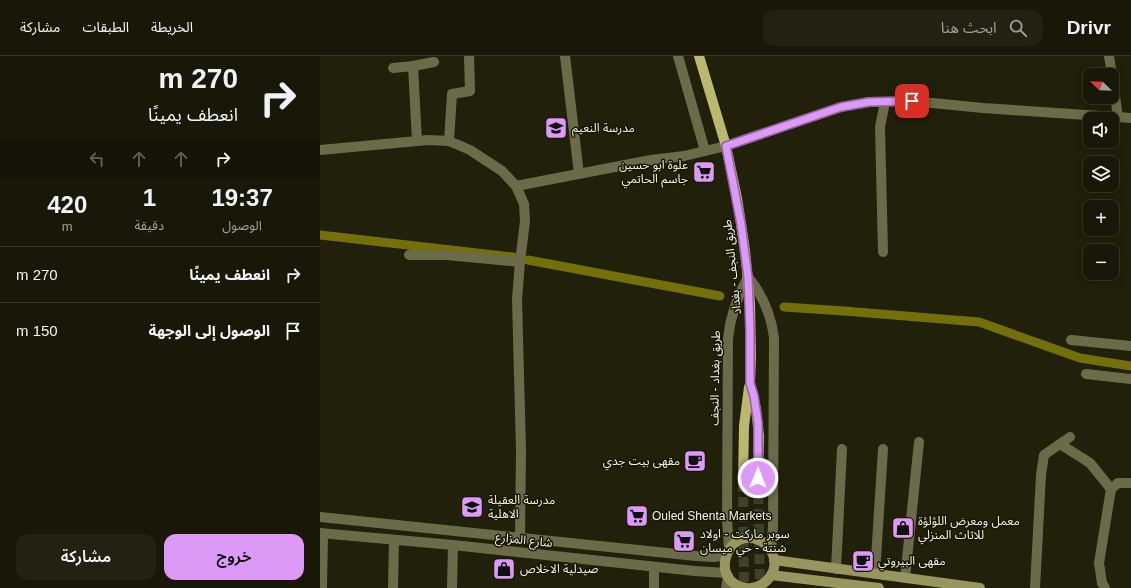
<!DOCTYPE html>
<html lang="ar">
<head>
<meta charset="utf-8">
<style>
  body { margin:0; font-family:Arial,"Noto Sans Arabic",sans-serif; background:#222112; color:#f1f3f6; direction:rtl; height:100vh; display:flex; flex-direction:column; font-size:15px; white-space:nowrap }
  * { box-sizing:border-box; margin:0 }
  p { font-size:13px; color:#9fa09c }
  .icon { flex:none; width:22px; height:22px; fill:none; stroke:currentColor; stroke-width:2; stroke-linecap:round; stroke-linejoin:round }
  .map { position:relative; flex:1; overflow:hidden; direction:ltr }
  .panel { display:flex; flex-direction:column; background:#191808; width:320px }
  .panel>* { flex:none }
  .top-card { background:#191808; color:#f1f3f6; overflow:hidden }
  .needle { width:26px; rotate:293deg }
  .controls { position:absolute; left:763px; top:12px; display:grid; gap:8px }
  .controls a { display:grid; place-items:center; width:36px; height:36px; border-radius:8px; background:#191808; box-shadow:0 2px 10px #0003,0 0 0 1px #373729; font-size:20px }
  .pin { position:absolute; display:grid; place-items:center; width:34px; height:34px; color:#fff; margin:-17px; border-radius:8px; box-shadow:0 2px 6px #0006 }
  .me { position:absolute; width:44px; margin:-22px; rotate:1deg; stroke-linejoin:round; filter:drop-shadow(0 0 3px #0008) }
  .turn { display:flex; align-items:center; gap:14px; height:84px; padding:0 16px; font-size:18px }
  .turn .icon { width:52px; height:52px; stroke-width:2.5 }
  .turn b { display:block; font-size:28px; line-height:34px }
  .lanes { display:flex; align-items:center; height:38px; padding:0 16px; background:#0003; justify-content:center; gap:20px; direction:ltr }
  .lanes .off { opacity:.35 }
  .eta { display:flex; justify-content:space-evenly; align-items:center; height:68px; text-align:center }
  .eta b { font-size:24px; font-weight:600; line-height:28px }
  .primary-button { display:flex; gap:8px; margin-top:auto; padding:8px 16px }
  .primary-button a { flex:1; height:46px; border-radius:12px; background:#dc99f5; color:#111; font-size:16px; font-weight:600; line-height:46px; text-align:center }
  .primary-button a+a { background:#222112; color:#f1f3f6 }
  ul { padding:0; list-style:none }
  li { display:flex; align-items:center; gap:12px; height:56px; padding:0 16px; border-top:1px solid #373729 }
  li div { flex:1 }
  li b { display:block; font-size:15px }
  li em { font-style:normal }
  header { display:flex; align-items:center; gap:24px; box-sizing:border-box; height:56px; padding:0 20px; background:#191808; border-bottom:1px solid #373729 }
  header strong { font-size:19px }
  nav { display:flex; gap:22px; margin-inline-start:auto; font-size:14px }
  .search { width:280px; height:36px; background:#222112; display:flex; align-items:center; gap:10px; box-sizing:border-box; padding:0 14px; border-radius:12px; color:#9fa09c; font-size:15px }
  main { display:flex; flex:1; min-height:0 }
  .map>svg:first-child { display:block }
</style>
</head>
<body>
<header>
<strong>Drivr</strong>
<div class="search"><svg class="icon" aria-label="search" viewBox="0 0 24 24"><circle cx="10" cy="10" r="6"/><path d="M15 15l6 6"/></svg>ابحث هنا</div>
<nav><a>الخريطة</a><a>الطبقات</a><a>مشاركة</a></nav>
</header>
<main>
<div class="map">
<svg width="811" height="532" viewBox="0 0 811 532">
  <rect width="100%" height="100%" fill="#21200b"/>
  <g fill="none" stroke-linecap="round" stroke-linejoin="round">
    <g stroke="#746f08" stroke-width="9">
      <path d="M0 179 193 201"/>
      <path d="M208 204 400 240"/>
      <path d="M464 251 524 255 659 266 760 302 811 310"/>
    </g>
    <g stroke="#41402c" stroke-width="10" stroke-dasharray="10 5" stroke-linecap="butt">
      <path d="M438 423 440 532"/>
      <path d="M423 426 424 532"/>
    </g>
    <g stroke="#6c6b49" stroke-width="10">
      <path d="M245 0 259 118"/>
      <path d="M789 0 792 19"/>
      <path d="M93 10 97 85"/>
      <path d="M73 12 93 10 114 6"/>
      <path d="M792 20 798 61"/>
      <path d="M129 85 132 38 150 35 149 0"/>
      <path d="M0 94 108 84 129 85 150 94 182 115 196 130 204 148 205 165 200 206 197 243 201 394 200 482"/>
      <path d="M196 130 331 104 364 100 406 90 521 51 549 46 592 45 663 52 811 62"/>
      <path d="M563 196 560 71 565 46"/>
      <path d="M89 199H127L200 206"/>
      <path d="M751 284 811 290"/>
      <path d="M766 318 811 323"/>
      <path d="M740 388 770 407 791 433"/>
      <path d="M409 492 407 463 408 283C410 261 417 241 428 221 443 239 451 258 454 282L453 471 451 494"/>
      <path d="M516 513 522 393"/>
      <path d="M555 518 563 393"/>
      <path d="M585 522 599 386"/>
      <path d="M2 532 3 478"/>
      <path d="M73 532 74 484"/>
      <path d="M132 532 133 489"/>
      <path d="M334 532V511"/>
      <path d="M406 532 408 520"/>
      <path d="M715 532 721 419 724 399 750 381"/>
      <path d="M785 532 782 527 779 507 791 433 798 427H811"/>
    </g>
    <g stroke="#6c6b49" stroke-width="10">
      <path d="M358 0 385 95"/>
      <path d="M0 461 376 500 393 501 405 500"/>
      <path d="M0 477 133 489 375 515 406 517"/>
    </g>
    <g stroke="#98965f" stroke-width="10">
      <path d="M454 504 660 532"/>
      <path d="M451 519 559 532"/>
      <path d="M427 532C387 528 407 467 441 485 447 488 452 495 454 502 457 517 446 530 431 532"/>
    </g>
    <g stroke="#bbb870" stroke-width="10">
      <path d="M379 0 406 90 417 142 425 194 430 247 431 300 430 327 436 353 439 380 438 423"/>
      <path d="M423 426 424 370 429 331"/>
    </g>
  </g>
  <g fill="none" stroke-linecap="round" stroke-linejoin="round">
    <g stroke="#8f639f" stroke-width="10">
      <path id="route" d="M438 422V367L434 340 430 327V274L428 221 421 168 406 90 521 51 549 46 592 45"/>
    </g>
    <use href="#route" stroke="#dc99f5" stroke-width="7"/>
  </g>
  <defs>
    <g id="school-square" transform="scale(1.15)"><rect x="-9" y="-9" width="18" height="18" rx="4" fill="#dc99f5" stroke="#181703"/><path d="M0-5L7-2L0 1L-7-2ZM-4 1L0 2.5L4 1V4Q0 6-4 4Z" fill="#111"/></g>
    <g id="supermarket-square" transform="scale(1.15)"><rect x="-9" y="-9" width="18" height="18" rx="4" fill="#dc99f5" stroke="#181703"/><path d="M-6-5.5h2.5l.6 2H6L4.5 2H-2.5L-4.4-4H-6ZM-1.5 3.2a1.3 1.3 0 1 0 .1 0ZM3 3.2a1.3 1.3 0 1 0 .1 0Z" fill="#111"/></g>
    <g id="cafe-square" transform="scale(1.15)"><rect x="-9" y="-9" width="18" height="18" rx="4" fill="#dc99f5" stroke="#181703"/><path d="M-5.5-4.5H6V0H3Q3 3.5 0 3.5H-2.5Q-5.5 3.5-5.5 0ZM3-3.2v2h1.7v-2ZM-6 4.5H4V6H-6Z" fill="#111"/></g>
    <g id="shop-square" transform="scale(1.15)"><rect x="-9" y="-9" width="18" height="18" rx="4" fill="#dc99f5" stroke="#181703"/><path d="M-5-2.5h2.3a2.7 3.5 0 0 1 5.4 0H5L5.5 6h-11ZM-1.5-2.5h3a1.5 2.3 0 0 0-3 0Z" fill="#111"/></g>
  </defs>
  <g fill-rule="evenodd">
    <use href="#school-square" x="236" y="72"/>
    <use href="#supermarket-square" x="384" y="116"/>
    <use href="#cafe-square" x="375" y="405"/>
    <use href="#school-square" x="152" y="451"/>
    <use href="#supermarket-square" x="317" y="460"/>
    <use href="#shop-square" x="583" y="472"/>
    <use href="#supermarket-square" x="364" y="485"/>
    <use href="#cafe-square" x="543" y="505"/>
    <use href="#shop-square" x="184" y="513"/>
  </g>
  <g text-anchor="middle" stroke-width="3" stroke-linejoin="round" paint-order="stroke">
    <g font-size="12" fill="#f4f3e6" stroke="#181703" text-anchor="start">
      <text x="252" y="76">مدرسة النعيم</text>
      <text x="368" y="113" text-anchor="end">علوة ابو حسين<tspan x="368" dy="14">جاسم الحاتمي</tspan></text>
      <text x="360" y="409" text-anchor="end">مقهى بيت جدي</text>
      <text x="168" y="448">مدرسة العقيلة<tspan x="168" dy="14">الاهلية</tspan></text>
      <text x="332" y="464">Ouled Shenta Markets</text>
      <text x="598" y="469">معمل ومعرض اللؤلؤة<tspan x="598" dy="14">للاثاث المنزلي</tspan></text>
      <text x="380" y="482">سوبر ماركت - اولاد<tspan x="380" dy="14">شنتة - حي ميسان</tspan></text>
      <text x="558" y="509">مقهى البيروتي</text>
      <text x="200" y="517">صيدلية الاخلاص</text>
    </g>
    <g font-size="12" fill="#f4f3e6" stroke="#181703">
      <text transform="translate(412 211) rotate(-96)" y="4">طريق النجف - بغداد</text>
      <text transform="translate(395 322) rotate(-89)" y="4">طريق بغداد - النجف</text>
      <text transform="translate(204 484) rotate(6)" y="4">شارع المزارع</text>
    </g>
  </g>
</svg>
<div class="controls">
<a><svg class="needle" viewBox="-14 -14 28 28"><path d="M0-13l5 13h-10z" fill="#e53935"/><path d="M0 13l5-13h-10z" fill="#9fa09c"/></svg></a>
<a><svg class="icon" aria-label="sound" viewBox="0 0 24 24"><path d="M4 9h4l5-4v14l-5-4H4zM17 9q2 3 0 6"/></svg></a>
<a><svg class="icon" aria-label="layers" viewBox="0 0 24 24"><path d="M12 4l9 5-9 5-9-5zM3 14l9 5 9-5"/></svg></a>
<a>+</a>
<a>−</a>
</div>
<div class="pin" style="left:592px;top:45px;background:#d93025"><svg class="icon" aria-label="arrive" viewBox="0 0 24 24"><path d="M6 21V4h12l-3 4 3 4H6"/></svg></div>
<svg class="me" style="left:438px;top:422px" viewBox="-20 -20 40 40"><circle r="17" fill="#dc99f5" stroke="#fff" stroke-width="3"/><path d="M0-11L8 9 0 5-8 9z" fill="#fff"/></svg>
</div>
<section class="panel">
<div class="top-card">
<div class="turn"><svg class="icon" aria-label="right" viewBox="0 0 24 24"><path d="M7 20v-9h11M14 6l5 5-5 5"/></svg><div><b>270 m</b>انعطف يمينًا</div></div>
<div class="lanes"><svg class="icon off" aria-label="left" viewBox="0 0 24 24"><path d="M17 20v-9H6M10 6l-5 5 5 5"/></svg><svg class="icon off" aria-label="ahead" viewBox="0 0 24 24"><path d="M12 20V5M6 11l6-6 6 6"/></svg><svg class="icon off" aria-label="ahead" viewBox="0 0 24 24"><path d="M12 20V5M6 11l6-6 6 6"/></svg><svg class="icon" aria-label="right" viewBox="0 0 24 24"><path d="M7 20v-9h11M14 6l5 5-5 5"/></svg></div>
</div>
<div class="eta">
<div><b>19:37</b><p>الوصول</p></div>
<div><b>1</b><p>دقيقة</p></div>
<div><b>420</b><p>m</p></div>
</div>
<ul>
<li><svg class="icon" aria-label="right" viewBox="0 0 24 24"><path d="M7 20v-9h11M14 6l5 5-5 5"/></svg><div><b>انعطف يمينًا</b></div><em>270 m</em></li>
<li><svg class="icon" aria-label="arrive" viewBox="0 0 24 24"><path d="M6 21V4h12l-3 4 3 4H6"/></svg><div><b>الوصول إلى الوجهة</b></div><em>150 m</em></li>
</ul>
<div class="primary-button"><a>خروج</a><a>مشاركة</a></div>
</section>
</main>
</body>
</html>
